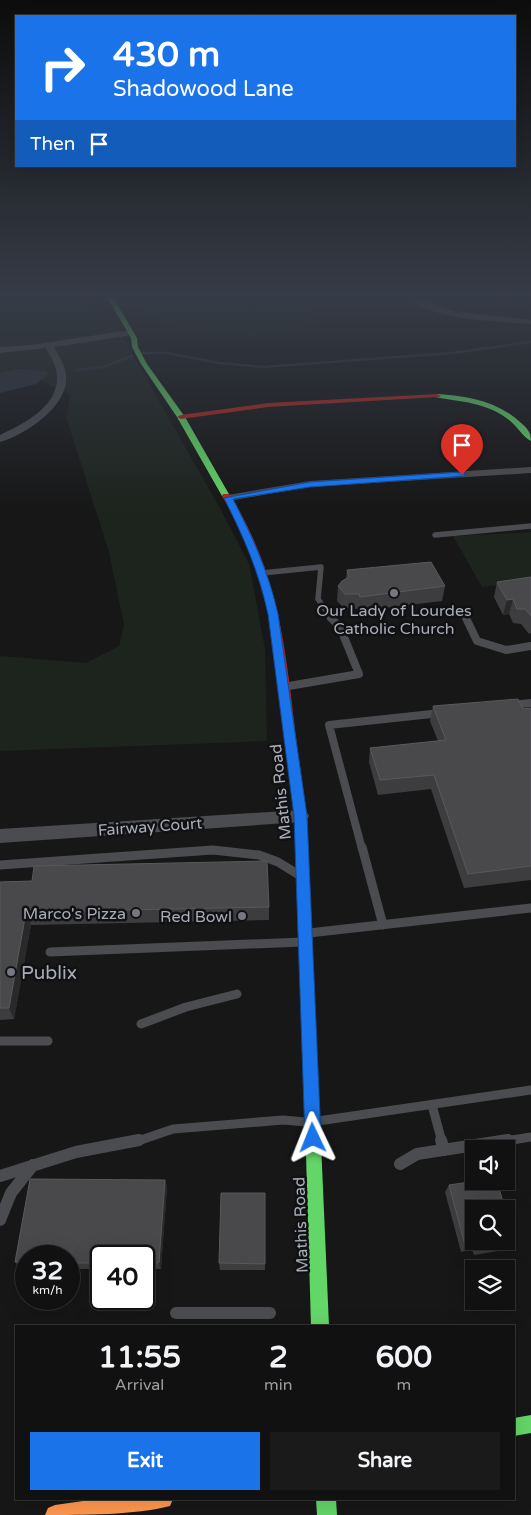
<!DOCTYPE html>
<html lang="en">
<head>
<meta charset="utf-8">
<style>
  body { margin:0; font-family:"Varela Round",sans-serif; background:#1a1a1a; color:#f1f3f6; height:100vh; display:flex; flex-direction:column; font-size:19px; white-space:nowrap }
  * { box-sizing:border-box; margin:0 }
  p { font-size:16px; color:#9c9d9f }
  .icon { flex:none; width:28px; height:28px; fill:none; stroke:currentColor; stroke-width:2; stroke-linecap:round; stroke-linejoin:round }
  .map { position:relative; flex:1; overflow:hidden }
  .side { position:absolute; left:15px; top:1325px; width:500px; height:175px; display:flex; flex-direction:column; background:#111; border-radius:0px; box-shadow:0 5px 20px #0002,0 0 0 1px #303131 }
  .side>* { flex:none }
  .guide { position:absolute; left:15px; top:15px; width:501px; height:152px; border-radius:0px; box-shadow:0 5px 20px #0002,0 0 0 1px #303131; background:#1a73e8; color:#fff; overflow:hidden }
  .tools { position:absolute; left:465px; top:1140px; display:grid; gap:10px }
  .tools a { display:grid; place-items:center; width:50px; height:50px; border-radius:0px; background:#111; box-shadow:0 5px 20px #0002,0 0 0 1px #303131; font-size:25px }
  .speed { position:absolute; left:15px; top:1245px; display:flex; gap:10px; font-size:25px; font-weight:700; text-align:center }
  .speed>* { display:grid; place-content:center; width:65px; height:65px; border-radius:50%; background:#111; box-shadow:0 5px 20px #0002,0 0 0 1px #303131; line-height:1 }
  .speed small { font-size:12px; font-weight:400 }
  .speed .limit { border:2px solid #111; border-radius:8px; background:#fff; color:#111 }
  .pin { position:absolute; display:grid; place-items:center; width:42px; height:42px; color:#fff; margin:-51px -21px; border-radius:50% 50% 50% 0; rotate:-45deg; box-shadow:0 0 5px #0007 }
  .pin .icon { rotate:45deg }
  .me { position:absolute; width:55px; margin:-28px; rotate:358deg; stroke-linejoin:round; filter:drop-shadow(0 0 4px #0008) }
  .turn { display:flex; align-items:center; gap:18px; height:105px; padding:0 15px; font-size:22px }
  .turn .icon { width:65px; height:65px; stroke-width:2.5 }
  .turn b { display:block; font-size:35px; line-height:42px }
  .then { display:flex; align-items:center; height:48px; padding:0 15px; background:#0003; gap:10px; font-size:19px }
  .eta { display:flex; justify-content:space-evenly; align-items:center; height:85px; text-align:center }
  .eta b { font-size:30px; font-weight:800; line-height:35px }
  .primary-button { display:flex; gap:10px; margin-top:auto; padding:10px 15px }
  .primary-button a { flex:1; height:58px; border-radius:0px; background:#1a73e8; color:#fff; font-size:20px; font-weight:800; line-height:58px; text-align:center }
  .primary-button a+a { background:#1a1a1a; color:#f1f3f6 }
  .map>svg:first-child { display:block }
</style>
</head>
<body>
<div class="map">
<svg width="531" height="1515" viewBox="0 0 531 1515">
  <rect width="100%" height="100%" fill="#171717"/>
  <g fill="#1d241e">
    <path d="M0 297H57L96 306 123 338 220 508 249 564 265 649 267 741 0 751V656L86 663 119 646 124 625 109 552 66 417 70 395 42 381 0 393Z"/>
    <path d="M124 297H316L314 325C272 347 181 337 141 313 134 309 129 302 124 297Z"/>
    <path d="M531 532V581L482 587 453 536Z"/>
  </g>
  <path fill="#2a3239" d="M18 369 45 371 49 374 36 384 0 393V373Z"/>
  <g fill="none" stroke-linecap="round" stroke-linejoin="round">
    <g stroke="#2a3239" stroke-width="2.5">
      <path d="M142 353H167L219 363 263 367 452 353 531 342"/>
      <path d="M77 370 103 367 132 356"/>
    </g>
    <g stroke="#4b4c50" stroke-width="5.5">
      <path d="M435 535 531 526"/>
      <path d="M262 573 321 567 318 599 332 619"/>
      <path d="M466 617 467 619"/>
    </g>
    <g stroke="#4b4c50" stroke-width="8">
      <path d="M466 618 477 641 506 650 531 646"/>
      <path d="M283 687 359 674 340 627 331 618"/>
      <path d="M512 705 531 703"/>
      <path d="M362 849 329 725 441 713"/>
    </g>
    <g stroke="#4b4c50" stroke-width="9">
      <path d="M362 847 383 925"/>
      <path d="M0 865 213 850 259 855 278 862 299 875"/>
      <path d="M309 933 531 908"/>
      <path d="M50 952 303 942"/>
      <path d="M141 1024 186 1007 237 994"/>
      <path d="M0 1041H48"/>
      <path d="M432 1105 442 1142"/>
      <path d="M318 1121 531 1090"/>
      <path d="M135 1142 173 1129 283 1120 306 1122"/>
      <path d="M499 1142 531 1137"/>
    </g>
    <g stroke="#4b4c50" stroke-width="12">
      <path d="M441 1140 444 1150"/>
      <path d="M400 1164 417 1154 508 1140"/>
      <path d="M0 1176 76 1152 139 1140"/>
      <path d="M0 1220 11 1193 33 1165"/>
      <path d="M176 1313H270"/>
    </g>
    <g fill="#4b4c50" fill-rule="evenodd">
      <path d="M406 297H416L454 311 531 320V324C496 321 433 321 406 297Z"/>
      <path d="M130 330 133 331V335L54 347C59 356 66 366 66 376 69 406 25 435 0 442V435C23 424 58 407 57 377 57 367 51 357 46 348L0 353V347L31 345Z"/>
      <path d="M531 467V473L310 487 228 501 223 498 228 495 310 481Z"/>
      <path d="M301 810 307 812 309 816 307 820 301 822 0 843V829Z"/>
    </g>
    <g fill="#63d668" fill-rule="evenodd">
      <path d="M107 297H113L137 338 138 347 147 364 185 417 230 496 229 498 222 496 177 417 141 364 132 347 131 338Z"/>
      <path d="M437 394C467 396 497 401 520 422 527 428 531 432 531 441 523 437 517 426 509 420 486 402 461 402 435 397L433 396Z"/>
      <path d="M310 1044 315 1046 317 1051 329 1326H311L303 1051 305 1046Z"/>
      <path d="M531 1415V1433L514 1436V1418Z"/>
      <path d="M316 1499H336L337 1515H317Z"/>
    </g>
    <g fill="#ff974d" fill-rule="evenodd">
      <path d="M293 756 299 760 307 816 317 1051 315 1056 310 1058 305 1056 303 1051 295 816 287 760Z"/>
      <path d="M97 1499H173L170 1506C136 1515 82 1515 45 1515L48 1508 55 1505Z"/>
    </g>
    <g fill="#b3261e" fill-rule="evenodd">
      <path d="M437 394 441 396 439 397 268 407 181 419 177 417 181 415 268 403Z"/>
      <path d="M223 494H229C284 580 286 663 299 760L293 764 287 760C280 697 278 632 258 572 250 545 236 520 222 496Z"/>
    </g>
  </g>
  <g fill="#3d3d3f">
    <path d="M347 570 445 586 442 601 359 611 358 609 344 608 337 601 338 586 346 579Z"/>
    <path d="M531 577V633L529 634 521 624 513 623 509 614 503 615 494 597 497 582Z"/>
    <path d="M433 706 523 709 531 708V880L464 888 431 789 378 795 369 762 370 748 438 741 430 721Z"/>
    <path d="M32 881 269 907V920L31 925 14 1019 0 1020V882Z"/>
    <path d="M30 1179 165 1180 167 1187 161 1269H144V1256H101V1269H69V1256H26V1268H21L15 1262Z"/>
    <path d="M449 1185 515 1243 510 1249 474 1255 472 1250 461 1252 445 1192Z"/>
    <path d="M265 1193V1270H220L219 1263Z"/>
  </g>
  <g fill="#29292a">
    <path d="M513 599 509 614 503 615 507 600Z"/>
    <path d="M26 912 31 925 14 1019 9 1008Z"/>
    <path d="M165 1180 167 1187 161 1269 159 1263Z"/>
  </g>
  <g fill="#49494c" stroke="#58595d">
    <path d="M431 562 445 586 360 597 359 594H345L338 586 342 581 349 577 347 570Z"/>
    <path d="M531 577V616L525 609H517L513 599 507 600 497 582Z"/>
    <path d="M518 699 523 709 531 708V866L468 874 434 775 380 780 370 748 446 740 433 706Z"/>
    <path d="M267 861 269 907 26 912 9 1008H0V882L32 881 34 866Z"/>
    <path d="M30 1179 165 1180 159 1263H144V1256H101V1263H69V1256H26V1262H15Z"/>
    <path d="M476 1181H497L505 1209H474V1241H506V1211L515 1243 478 1248 477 1244 465 1245 449 1185Z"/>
    <path d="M221 1193H265V1264L219 1263Z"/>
  </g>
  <linearGradient id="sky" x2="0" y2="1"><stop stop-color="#0d0d0d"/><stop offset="0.58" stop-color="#363c47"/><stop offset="1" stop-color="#363c47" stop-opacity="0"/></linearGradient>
  <rect width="531" height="509" fill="url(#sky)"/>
  <path fill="#1a73e8" stroke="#114b97" d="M462 472 465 473V476L310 487 233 499C253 538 268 571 278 614L307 816 321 1138 318 1144 313 1146 307 1144 305 1138 294 816 268 614C258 569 244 538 224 498L310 482Z"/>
  <g fill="#757880" stroke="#111113" stroke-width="2">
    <circle cx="394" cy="593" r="5"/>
    <circle cx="136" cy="913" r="5"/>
    <circle cx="242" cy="916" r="5"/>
    <circle cx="11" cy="972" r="5"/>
  </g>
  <g text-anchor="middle" stroke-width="5" stroke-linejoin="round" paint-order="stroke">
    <g font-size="16" fill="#a8adb8" stroke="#111113" text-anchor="end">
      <text x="394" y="616" text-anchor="middle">Our Lady of Lourdes<tspan x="394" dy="18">Catholic Church</tspan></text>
      <text x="126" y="919">Marco's Pizza</text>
      <text x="232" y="922">Red Bowl</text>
    </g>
    <g font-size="16" fill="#a8adb8" stroke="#111113">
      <text transform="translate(280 792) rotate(-96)" y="6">Mathis Road</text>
      <text transform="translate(150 826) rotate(-4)" y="6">Fairway Court</text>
      <text transform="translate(300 1225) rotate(-92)" y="6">Mathis Road</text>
    </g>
    <g font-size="19" fill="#a8adb8" stroke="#111113" text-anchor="start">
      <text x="21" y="979">Publix</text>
    </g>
  </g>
</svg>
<div class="tools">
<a><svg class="icon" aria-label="sound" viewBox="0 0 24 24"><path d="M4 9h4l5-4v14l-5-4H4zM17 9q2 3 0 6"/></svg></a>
<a><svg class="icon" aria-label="search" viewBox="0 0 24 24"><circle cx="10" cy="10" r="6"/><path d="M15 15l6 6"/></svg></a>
<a><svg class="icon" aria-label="layers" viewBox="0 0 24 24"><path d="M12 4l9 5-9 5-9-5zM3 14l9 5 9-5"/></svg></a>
</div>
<div class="speed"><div>32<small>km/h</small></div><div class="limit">40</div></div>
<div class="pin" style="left:462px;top:475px;background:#d93025"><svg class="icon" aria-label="arrive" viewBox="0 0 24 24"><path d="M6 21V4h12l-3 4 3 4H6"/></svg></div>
<svg class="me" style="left:313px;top:1138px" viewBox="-20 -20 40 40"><path d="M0-17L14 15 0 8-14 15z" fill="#1a73e8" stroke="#fff" stroke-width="4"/></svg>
<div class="guide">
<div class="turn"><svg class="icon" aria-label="right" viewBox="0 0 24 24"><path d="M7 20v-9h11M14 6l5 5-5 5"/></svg><div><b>430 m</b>Shadowood Lane</div></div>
<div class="then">Then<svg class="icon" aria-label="arrive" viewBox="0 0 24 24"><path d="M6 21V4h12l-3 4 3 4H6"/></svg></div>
</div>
<section class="side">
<div class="eta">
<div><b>11:55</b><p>Arrival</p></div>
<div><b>2</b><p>min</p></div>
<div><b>600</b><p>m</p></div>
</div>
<div class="primary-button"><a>Exit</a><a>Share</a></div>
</section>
</div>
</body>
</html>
